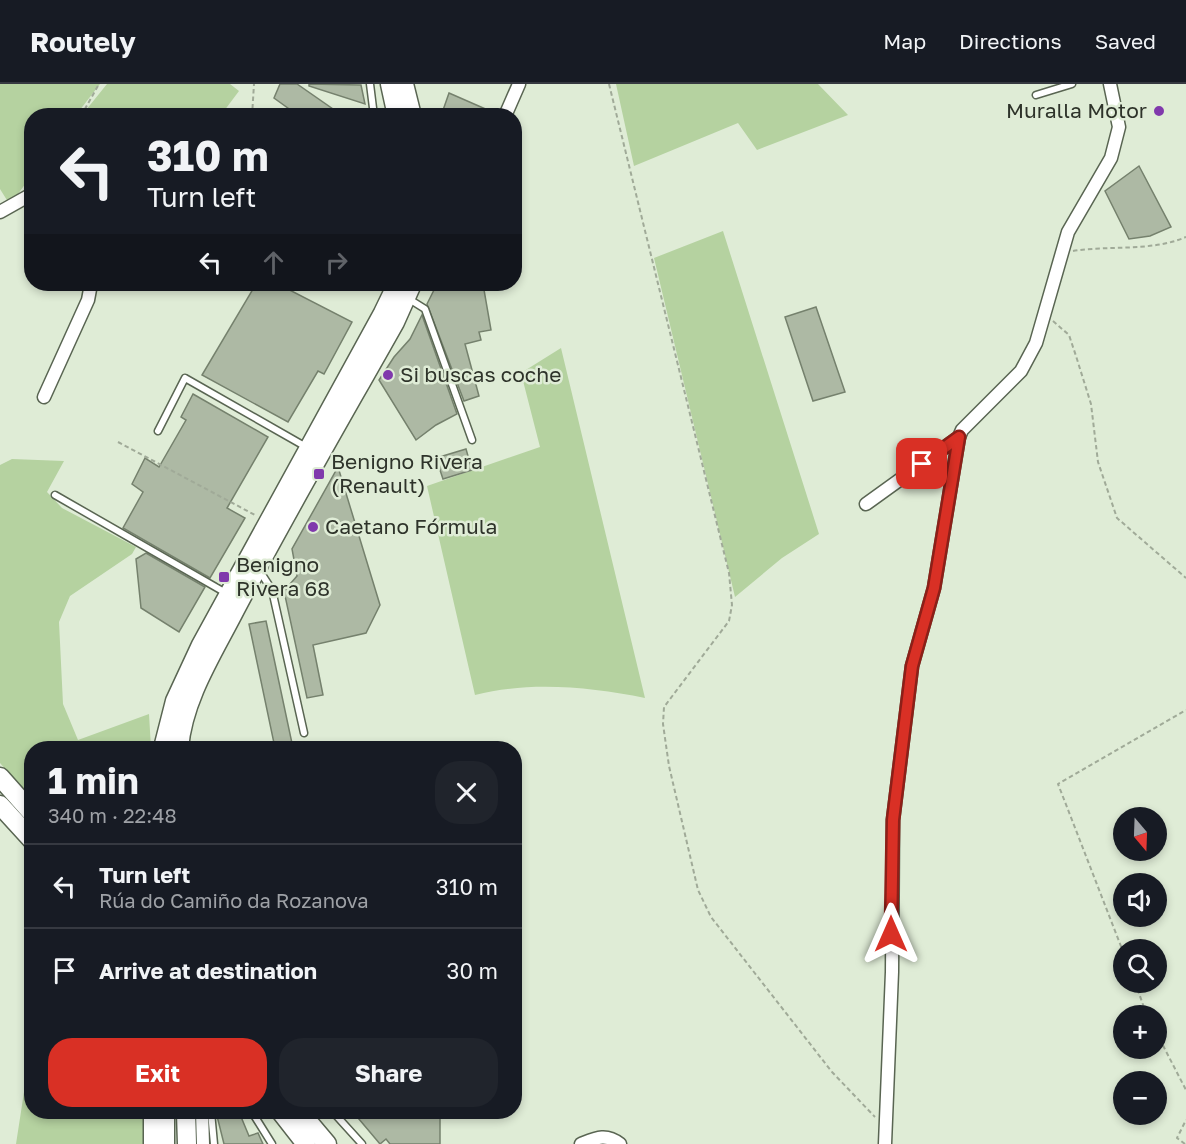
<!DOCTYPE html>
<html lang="en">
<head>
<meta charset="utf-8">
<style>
  body { margin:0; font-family:"Golos Text",sans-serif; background:#20242c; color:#f1f3f6; height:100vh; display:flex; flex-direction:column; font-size:22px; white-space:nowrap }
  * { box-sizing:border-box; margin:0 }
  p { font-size:20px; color:#9ea1a6 }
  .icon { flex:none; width:33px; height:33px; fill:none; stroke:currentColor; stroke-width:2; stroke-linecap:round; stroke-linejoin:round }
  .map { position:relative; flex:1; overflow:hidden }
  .side { position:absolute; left:24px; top:657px; width:498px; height:378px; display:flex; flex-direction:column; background:#171b24; border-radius:24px; box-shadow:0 3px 9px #0003 }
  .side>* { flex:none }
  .guide { position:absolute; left:24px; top:24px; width:498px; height:183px; border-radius:24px; box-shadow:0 3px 9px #0003; background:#171b24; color:#f1f3f6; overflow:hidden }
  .needle { width:39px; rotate:161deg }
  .tools { position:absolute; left:1113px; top:723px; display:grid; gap:12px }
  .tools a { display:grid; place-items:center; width:54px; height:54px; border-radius:50%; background:#171b24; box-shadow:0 3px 9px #0003; font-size:30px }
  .pin { position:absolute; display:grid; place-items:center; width:51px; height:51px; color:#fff; margin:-26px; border-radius:12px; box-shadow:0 3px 9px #0006 }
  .me { position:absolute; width:66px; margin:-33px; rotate:0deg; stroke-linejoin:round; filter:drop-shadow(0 0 4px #0008) }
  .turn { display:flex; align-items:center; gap:21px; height:126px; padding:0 24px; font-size:27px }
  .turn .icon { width:78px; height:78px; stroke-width:2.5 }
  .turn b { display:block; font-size:42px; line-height:51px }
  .lanes { display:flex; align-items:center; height:57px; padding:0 24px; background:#0003; justify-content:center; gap:30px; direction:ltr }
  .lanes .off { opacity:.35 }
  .round { display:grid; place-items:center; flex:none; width:63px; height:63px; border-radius:24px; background:#20242c }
  .summary { display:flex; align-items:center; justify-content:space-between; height:102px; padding:0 24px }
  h1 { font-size:36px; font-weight:700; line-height:45px }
  .primary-button { display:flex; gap:12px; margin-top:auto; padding:12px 24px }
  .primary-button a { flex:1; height:69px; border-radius:24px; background:#d93025; color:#fff; font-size:24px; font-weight:700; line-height:69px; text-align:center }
  .primary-button a+a { background:#20242c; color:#f1f3f6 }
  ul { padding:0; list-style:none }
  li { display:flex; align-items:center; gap:18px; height:84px; padding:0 24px; border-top:2px solid #363941 }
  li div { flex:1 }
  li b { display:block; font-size:22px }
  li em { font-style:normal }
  header { display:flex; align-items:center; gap:36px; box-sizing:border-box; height:84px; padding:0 30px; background:#171b24; border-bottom:2px solid #363941 }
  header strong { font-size:28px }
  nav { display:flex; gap:33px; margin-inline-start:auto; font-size:21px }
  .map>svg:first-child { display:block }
</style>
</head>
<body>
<header>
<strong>Routely</strong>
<nav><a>Map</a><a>Directions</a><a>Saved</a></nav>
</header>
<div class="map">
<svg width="1186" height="1060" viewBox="0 0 1186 1060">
  <rect width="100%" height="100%" fill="#dfecd6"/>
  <g fill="#b5d2a0">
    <path d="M0 0H100L76 31 32 32 31 92 10 121 0 105Z"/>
    <path d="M107 0H230L239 7 221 31H82Z"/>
    <path d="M616 0H818L848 31 757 66 738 39 634 82Z"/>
    <path d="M723 147 819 450 782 474 735 513 654 174Z"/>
    <path d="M561 264 645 614C590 603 530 597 475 611L427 402 540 363 521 289Z"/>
    <path d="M12 375 64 377 47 408 62 424 136 463 132 470 70 512 59 538 63 620 78 656 149 630 151 664H32L31 715 0 679V381Z"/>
    <path d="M30 969 32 1028H143L144 1060H16Z"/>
  </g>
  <g fill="#adb9a4" stroke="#75816d" stroke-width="1.5">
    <path d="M280 0H297L343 32H299L274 14Z"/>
    <path d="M309 0 361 1 365 20 309 2Z"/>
    <path d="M449 9 497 30V32H441Z"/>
    <path d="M1139 82 1171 143 1150 152 1129 155 1105 107Z"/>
    <path d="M256 200H278L352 238 324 290 318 287 288 338 202 291Z"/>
    <path d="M437 200H483L491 246 479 248 481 256 465 260 479 312 464 317 427 220Z"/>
    <path d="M816 223 845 308 813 317 785 233Z"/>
    <path d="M422 231 457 330 436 341 416 356 379 296 394 273 410 255Z"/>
    <path d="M193 310 268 353 227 424 245 434 210 494 123 444 143 408 132 400 145 374 159 383 186 336 181 333Z"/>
    <path d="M466 365 472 386 443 395 436 374Z"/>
    <path d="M338 383 380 521 366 549 313 561 323 611 307 614 284 507 297 492 292 465Z"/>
    <path d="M146 469 205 503 179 548 141 524 136 475Z"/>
    <path d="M266 537 293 664H275L249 540Z"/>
    <path d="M229 1028H239L249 1052 258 1049 263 1060H224L217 1032Z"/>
    <path d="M353 1028H440V1060H390L386 1055 380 1060Z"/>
  </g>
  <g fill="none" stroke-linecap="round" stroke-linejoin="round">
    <g stroke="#596552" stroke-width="9">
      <g id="lane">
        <path d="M370 0 374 32"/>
        <path d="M1036 11 1072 0"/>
        <path d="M409 215 425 225 472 356"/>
        <path d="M158 347 185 294 308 364"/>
        <path d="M55 411 226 509"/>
        <path d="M259 486 272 506 304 649"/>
        <path d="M30 779 32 778"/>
        <path d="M211 1028 214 1060"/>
        <path d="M252 1028 272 1060"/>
        <path d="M333 1028 362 1060"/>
      </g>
    </g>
    <g stroke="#596552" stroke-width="15">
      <g id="street">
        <path d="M505 32 519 0"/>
        <path d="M0 128 32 110"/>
        <path d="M44 313 88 216 91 200"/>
        <path d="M866 420 959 353 962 346 1021 287 1036 259 1068 148 1111 74 1119 43 1110 0"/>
        <path d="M150 1028V1060"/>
        <path d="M202 1028 203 1060"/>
        <path d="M581 1060C596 1054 606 1049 620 1060"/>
        <path d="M885 1060 892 888 893 736 912 582 934 504 959 353"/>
      </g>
    </g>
    <g stroke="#596552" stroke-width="21">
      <g id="secondary">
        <path d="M390 0 397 32"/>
        <path d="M404 0 412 32"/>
        <path d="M163 664 175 617 201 561 383 229 397 200"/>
        <path d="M179 664C183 615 213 569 235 526 286 428 341 334 395 238L412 200"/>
        <path d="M0 693 32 729"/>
        <path d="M0 721 32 756"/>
        <path d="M165 1028V1060"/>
        <path d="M186 1028 187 1060"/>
        <path d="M281 1028 306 1060"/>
        <path d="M300 1028 327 1060"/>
      </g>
    </g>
    <g stroke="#a0aa98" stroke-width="2" stroke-dasharray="4.5 3" stroke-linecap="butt">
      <path d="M609 0 729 489 732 521 729 537 664 623 663 640 669 682 698 806 711 833 832 988 875 1033"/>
      <path d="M81 32 99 0"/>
      <path d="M252 32 254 0"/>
      <path d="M1073 167C1110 161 1151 168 1186 153"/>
      <path d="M1053 237 1069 251 1076 272 1091 320 1098 378 1117 434 1186 494"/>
      <path d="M118 358 255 431"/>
      <path d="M1124 870 1058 700 1186 626"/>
      <path d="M1135 898 1147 932"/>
      <path d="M1156 948 1186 1006"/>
      <path d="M1185 1060 1177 1054 1186 1036"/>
    </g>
    <use href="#lane" stroke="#fff" stroke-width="6"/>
    <use href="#street" stroke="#fff" stroke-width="12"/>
    <use href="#secondary" stroke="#fff" stroke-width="18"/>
  </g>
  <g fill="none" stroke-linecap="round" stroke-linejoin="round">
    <g stroke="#8d1f18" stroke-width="15">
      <path id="route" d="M891 850 893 736 912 582 934 504 959 353 922 380"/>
    </g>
    <use href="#route" stroke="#d93025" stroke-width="10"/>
  </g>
  <g fill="#8039ac" stroke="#dfecd6" stroke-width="2">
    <circle cx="1159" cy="27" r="6"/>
    <circle cx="388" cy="291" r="6"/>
    <rect x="313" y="384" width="12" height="12" rx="3"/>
    <circle cx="313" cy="443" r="6"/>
    <rect x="218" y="487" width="12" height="12" rx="3"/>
  </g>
  <g text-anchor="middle" stroke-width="5" stroke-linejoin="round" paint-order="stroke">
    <g font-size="21" fill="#2e332a" stroke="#dfecd6" text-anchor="start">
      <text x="1147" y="34" text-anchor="end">Muralla Motor</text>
      <text x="400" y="298">Si buscas coche</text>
      <text x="331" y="385">Benigno Rivera<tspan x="331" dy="24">(Renault)</tspan></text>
      <text x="325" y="450">Caetano Fórmula</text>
      <text x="236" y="488">Benigno<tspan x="236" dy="24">Rivera 68</tspan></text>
    </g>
  </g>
</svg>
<div class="tools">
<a><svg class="needle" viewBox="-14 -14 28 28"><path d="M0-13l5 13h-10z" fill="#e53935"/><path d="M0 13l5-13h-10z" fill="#9ea1a6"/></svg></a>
<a><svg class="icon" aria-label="sound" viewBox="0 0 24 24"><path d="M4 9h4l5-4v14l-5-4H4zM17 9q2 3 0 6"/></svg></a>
<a><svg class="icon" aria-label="search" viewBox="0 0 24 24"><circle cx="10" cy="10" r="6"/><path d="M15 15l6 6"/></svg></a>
<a>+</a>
<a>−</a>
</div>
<div class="pin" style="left:922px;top:380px;background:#d93025"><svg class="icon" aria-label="arrive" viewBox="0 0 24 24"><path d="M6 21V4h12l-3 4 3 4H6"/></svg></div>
<svg class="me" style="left:891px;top:850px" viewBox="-20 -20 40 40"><path d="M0-17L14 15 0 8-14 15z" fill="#d93025" stroke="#fff" stroke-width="4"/></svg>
<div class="guide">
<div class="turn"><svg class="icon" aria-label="left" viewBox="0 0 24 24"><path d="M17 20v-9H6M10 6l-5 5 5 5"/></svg><div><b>310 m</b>Turn left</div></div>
<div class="lanes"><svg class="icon" aria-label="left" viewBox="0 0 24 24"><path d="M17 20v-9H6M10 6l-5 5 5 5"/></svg><svg class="icon off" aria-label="ahead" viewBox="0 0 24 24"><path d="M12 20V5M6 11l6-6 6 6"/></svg><svg class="icon off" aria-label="right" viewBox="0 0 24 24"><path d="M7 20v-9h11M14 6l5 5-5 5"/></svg></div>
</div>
<section class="side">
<div class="summary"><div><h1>1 min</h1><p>340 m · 22:48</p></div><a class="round"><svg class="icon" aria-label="close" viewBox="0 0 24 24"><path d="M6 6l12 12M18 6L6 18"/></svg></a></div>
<ul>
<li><svg class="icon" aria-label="left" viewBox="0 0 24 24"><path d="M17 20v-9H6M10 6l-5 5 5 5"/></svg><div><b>Turn left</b><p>Rúa do Camiño da Rozanova</p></div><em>310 m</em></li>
<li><svg class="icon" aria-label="arrive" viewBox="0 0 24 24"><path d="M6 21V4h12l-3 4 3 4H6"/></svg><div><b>Arrive at destination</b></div><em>30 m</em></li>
</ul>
<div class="primary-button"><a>Exit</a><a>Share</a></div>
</section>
</div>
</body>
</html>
